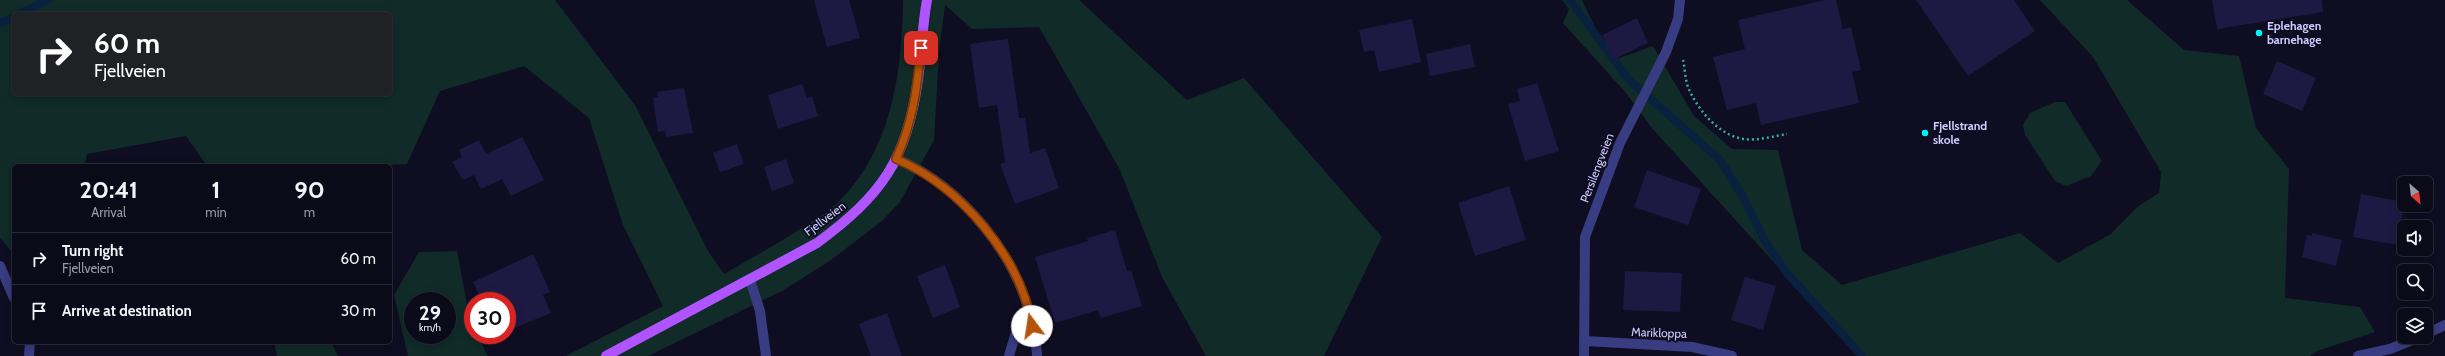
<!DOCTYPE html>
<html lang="en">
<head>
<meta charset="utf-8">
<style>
  body { margin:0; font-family:Cabin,sans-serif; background:#191826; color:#f1f3f6; height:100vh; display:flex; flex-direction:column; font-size:15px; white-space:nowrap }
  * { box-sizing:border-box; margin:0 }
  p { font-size:13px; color:#9a9aa2 }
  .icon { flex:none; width:22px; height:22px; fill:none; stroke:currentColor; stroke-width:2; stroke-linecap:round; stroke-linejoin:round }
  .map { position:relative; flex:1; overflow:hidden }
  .panel { position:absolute; left:12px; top:164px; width:380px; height:180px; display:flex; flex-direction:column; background:#0b0a19; border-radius:6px; box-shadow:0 2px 10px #0003,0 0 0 1px #2b2b38 }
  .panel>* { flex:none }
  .guide { position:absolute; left:12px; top:12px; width:380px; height:84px; border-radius:6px; box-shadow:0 2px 10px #0003,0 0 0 1px #2b2b38; background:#202124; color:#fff; overflow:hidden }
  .needle { width:26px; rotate:152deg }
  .controls { position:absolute; left:2397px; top:176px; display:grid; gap:8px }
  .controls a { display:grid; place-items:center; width:36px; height:36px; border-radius:6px; background:#0b0a19; box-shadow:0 2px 10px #0003,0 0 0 1px #2b2b38; font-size:20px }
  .speed { position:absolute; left:404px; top:292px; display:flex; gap:8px; font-size:20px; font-weight:700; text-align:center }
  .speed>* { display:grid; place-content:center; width:52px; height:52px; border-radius:50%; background:#0b0a19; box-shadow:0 2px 10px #0003,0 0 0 1px #2b2b38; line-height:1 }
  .speed small { font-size:10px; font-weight:400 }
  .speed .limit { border:6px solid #d22; background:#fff; color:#111 }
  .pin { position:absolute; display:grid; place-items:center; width:34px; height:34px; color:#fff; margin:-17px; border-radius:8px; box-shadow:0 2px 6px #0006 }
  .me { position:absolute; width:44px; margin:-22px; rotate:346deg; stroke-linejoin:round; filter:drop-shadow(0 0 3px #0008) }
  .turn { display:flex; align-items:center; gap:14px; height:84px; padding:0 16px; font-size:18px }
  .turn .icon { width:52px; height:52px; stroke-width:2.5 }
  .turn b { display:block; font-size:28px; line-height:34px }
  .eta { display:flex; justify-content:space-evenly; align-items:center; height:68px; text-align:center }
  .eta b { font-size:24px; font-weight:700; line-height:28px }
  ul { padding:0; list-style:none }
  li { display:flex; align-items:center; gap:12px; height:52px; padding:0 16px; border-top:1px solid #2b2b38 }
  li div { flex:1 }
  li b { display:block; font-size:15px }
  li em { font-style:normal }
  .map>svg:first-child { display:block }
</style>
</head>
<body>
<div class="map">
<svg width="2445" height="356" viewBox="0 0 2445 356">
  <rect width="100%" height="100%" fill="#0f0d21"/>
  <g fill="#102b28" fill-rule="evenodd">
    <path d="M0 0H555L635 105 708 251 724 274C751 258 779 243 805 226 814 220 823 216 831 209 891 156 902 76 903 0H1079L1187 100 1244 78 1382 237 1324 356H1206L1162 277 1120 170 1039 27 972 29 945 5 939 53 934 140 900 202 882 221 831 260 784 290 648 356H566L663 306 623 225 589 118 524 66 440 91 407 164 374 166H207L186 136 87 154 85 166H14V254L0 238ZM14 14H390V94H14Z"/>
    <path d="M1562 0H1582L1611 61 1653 46 1694 116 1732 149 1778 150 1802 250 1842 285 2020 233 2058 263 2111 234 2137 207 2159 193 2161 172 2093 57 2040 0H2127L2184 50 2239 56 2256 128 2289 169 2285 298 2360 307 2375 332 2317 351 2310 356H1859L1651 127 1626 93 1563 23 1569 9Z"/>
    <path d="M2055 102H2065L2102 161 2091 176 2066 186 2055 181 2025 135 2023 125 2030 113Z"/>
    <path d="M457 251 473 335H477L488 356H408L394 295 419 252ZM413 301H447V335H413Z"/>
    <path d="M274 342H331L338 356H277Z"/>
  </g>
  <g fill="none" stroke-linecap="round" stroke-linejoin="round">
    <g stroke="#09213e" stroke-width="8">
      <path d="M1570 0 1629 80 1720 160 1742 195 1766 243 1786 272 1862 356"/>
      <path d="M19 14 48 0"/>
      <path d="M0 23 14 17"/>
    </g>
  </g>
  <g fill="#1e1942">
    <path d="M814 0H849L860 38 827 47Z"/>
    <path d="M1825 0H1836L1843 29 1851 27 1861 70 1852 72 1859 103 1761 125 1756 103 1727 110 1713 57 1745 49 1738 20Z"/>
    <path d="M1916 0H2014L2035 31 1968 76Z"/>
    <path d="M2212 0H2322L2323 12 2217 29Z"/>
    <path d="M1637 18 1648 43 1613 60 1602 35Z"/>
    <path d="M1412 19 1421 62 1379 72 1374 50 1364 52 1359 30Z"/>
    <path d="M1008 39 1019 118H1025L1030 153 1045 148 1059 188 1015 204 1000 164 1005 162 997 105 979 108 970 44Z"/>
    <path d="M1470 44 1475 67 1430 76 1426 54Z"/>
    <path d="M2277 61 2316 78 2302 111 2263 94Z"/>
    <path d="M1537 83 1559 151 1525 161 1508 104 1520 101 1517 89Z"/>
    <path d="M802 84 807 98 812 96 818 116 778 129 768 95Z"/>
    <path d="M684 88 693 133 666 137 665 131 658 132 653 98 658 97 657 92Z"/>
    <path d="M522 137 544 180 511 196 502 179 481 189 474 175 463 180 452 162 462 157 459 150 479 140 486 154Z"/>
    <path d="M737 144 744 164 720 172 713 153Z"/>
    <path d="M786 159 794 183 772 191 764 167Z"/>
    <path d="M1647 170 1701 189 1688 225 1634 207Z"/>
    <path d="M1509 186 1526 240 1475 256 1458 203Z"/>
    <path d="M2361 194 2404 202 2398 245 2353 237Z"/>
    <path d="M1115 230 1127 271 1131 270 1142 306 1101 318 1098 310 1055 323 1035 257 1088 241 1087 238Z"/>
    <path d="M2312 233 2342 240 2336 266 2302 257 2307 235 2312 236Z"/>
    <path d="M533 254 550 292 543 295 551 313 507 331V301H482L473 282Z"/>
    <path d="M945 265 960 307 933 318 917 276Z"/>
    <path d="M1625 271 1682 273 1680 312 1623 310Z"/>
    <path d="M1745 277 1776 286 1763 330 1731 320Z"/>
    <path d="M887 313 902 356H871L859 324Z"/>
  </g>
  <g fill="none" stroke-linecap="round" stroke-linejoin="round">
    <path stroke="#2eb29e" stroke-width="2.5" stroke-dasharray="2 3" stroke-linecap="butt" d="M1683 60C1685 68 1685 79 1688 87 1697 109 1719 136 1744 139 1757 141 1774 136 1787 134"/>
    <g stroke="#383c80" stroke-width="10">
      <path d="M897 159C963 187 1020 257 1033 329 1034 338 1037 347 1037 356"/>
      <path d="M0 266 14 298"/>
      <path d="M750 280 760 311 766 356"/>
      <path d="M2426 334 2445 325"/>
      <path d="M1585 341 1692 347 1732 356"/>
      <path d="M29 356 30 342"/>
      <path d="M1009 356 1019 322 1030 312"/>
      <path d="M1584 356 1585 237 1620 143 1666 52 1678 19 1680 0"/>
      <path d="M2358 356 2390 349 2420 337"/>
    </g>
    <path stroke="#b054ff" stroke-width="10" d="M606 356 817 243C882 195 907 160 918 79 922 53 922 26 927 0"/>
  </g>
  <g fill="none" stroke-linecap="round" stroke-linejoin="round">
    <g stroke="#753606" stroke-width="10">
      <path id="route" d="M921 48C917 88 913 122 896 159 960 186 1021 257 1032 326"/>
    </g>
    <use href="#route" stroke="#b45309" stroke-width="7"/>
  </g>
  <g fill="#00f5f8" stroke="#0f0d21" stroke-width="1.5">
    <circle cx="2259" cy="33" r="4"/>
    <circle cx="1925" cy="133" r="4"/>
  </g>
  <g text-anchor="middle" stroke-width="4" stroke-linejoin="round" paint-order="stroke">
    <g font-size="12" font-weight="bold" fill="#cecdff" stroke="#0f0d21" text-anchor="start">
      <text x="2267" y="30">Eplehagen<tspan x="2267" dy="14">barnehage</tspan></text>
      <text x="1933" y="130">Fjellstrand<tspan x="1933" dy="14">skole</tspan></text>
    </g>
    <g font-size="12" fill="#cecdff" stroke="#0f0d21">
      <text transform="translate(1597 168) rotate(-69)" y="4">Persilengveien</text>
      <text transform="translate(825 219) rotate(-37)" y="4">Fjellveien</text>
      <text transform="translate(1659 333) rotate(2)" y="4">Marikloppa</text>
    </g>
  </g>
</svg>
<div class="controls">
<a><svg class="needle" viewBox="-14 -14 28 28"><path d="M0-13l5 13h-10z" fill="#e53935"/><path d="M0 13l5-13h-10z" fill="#9a9aa2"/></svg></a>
<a><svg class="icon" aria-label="sound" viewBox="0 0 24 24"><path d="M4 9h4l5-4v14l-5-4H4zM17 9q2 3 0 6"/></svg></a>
<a><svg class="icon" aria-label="search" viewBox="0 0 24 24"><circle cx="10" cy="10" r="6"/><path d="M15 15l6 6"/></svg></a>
<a><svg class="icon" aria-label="layers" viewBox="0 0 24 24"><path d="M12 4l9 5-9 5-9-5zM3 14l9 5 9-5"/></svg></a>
</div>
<div class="speed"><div>29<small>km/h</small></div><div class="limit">30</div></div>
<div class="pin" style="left:921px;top:48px;background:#d93025"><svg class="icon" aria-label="arrive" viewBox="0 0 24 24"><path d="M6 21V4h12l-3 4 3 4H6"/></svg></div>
<svg class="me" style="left:1032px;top:326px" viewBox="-20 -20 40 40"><circle r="19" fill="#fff"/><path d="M0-13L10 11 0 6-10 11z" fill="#b45309"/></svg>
<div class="guide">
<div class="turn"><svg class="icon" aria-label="right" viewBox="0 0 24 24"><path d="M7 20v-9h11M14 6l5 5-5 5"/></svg><div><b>60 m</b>Fjellveien</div></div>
</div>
<section class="panel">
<div class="eta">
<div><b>20:41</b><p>Arrival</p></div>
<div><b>1</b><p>min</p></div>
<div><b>90</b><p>m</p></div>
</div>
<ul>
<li><svg class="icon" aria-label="right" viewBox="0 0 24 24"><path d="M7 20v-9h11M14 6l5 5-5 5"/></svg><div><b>Turn right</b><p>Fjellveien</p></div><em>60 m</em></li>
<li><svg class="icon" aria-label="arrive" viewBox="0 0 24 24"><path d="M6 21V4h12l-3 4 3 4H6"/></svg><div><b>Arrive at destination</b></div><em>30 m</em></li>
</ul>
</section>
</div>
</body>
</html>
